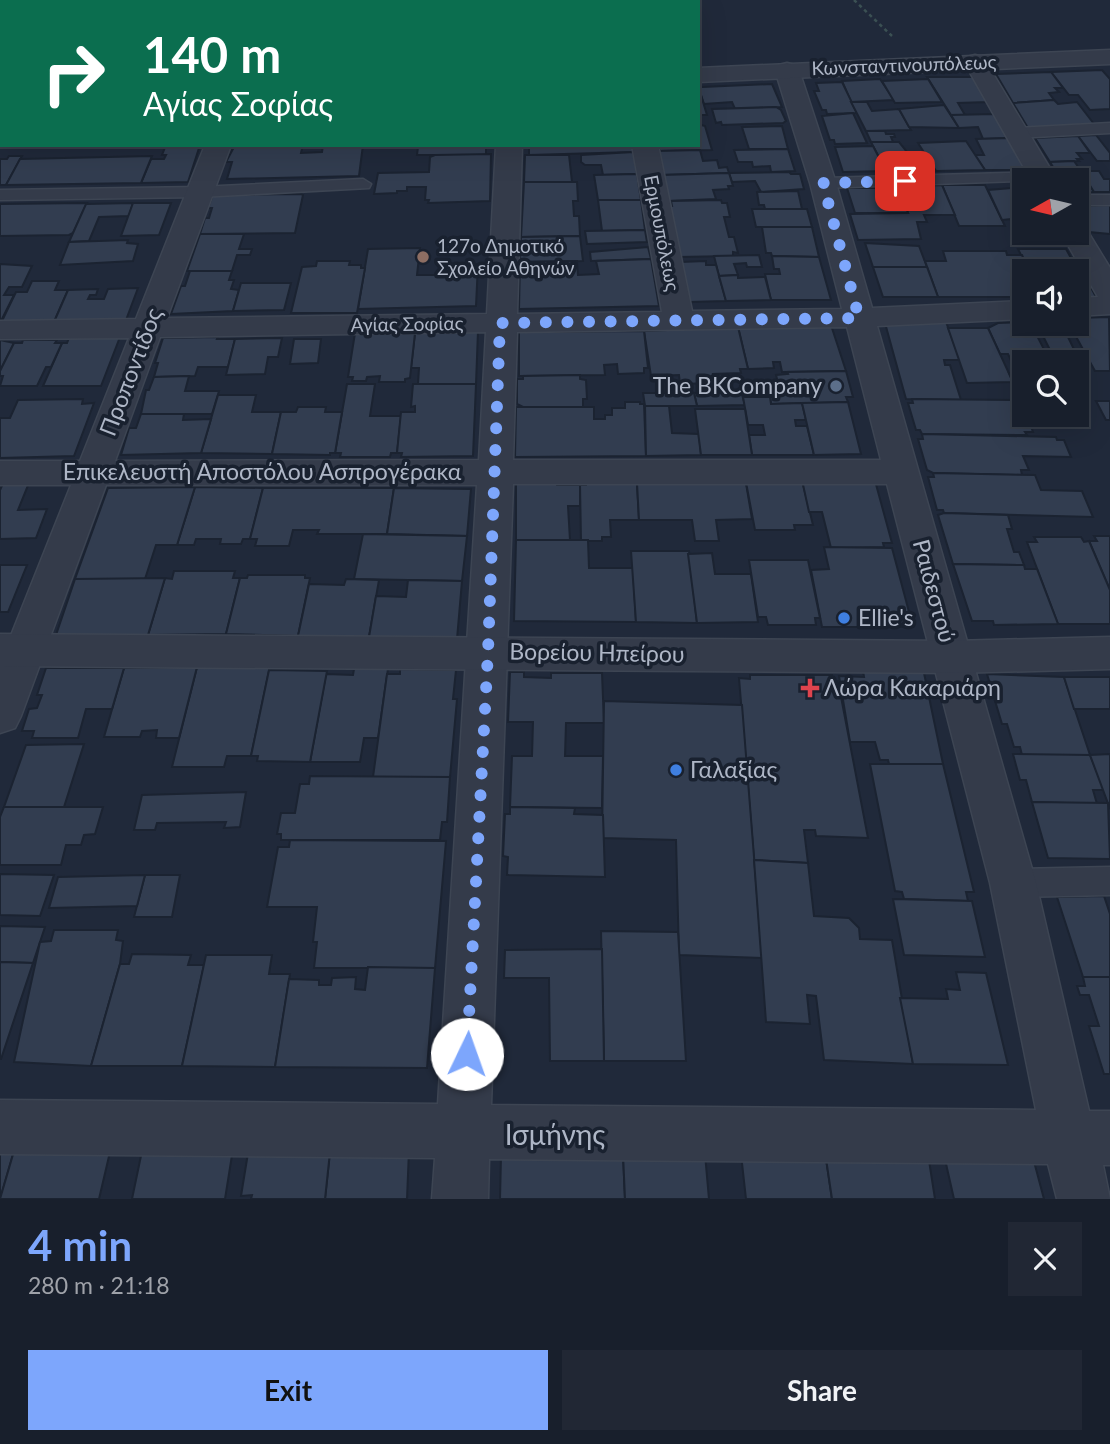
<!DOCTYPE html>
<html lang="en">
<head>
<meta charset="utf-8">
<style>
  body { margin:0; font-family:Lato,sans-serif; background:#212734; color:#f1f3f6; height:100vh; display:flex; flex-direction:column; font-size:26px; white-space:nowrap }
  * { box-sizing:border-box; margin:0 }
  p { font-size:23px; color:#9fa2a9 }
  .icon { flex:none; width:38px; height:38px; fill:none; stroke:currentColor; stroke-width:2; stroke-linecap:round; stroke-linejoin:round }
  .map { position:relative; height:1199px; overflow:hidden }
  .sheet { display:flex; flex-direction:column; background:#181f2c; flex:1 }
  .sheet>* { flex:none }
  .guide { position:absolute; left:0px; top:0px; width:700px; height:147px; box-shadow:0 7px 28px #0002,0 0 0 2px #363d48; background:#0b6e4f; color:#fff; overflow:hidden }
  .needle { width:46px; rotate:262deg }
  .fabs { position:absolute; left:1012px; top:168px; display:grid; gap:14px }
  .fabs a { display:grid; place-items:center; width:77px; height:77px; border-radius:0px; background:#181f2c; box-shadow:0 7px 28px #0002,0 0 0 2px #363d48; font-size:35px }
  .pin { position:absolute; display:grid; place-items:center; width:60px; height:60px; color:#fff; margin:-30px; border-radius:14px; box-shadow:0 4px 10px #0006 }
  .me { position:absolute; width:77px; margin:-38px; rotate:3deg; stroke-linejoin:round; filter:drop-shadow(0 0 5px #0008) }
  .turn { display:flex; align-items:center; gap:24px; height:147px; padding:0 28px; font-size:32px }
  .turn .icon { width:91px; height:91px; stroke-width:2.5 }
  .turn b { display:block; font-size:49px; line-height:60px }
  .round { display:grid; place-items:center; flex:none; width:74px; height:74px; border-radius:0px; background:#212734 }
  .head { display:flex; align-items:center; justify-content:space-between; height:119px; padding:0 28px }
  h1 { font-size:42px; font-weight:700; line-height:52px; color:#7da6fc }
  .primary-button { display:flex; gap:14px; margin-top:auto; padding:14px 28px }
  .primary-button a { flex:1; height:80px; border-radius:0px; background:#7da6fc; color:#111; font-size:28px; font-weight:700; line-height:80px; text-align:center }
  .primary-button a+a { background:#212734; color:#f1f3f6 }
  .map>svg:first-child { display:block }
</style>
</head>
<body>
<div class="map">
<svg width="1110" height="1199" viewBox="0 0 1110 1199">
  <rect width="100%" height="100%" fill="#20293a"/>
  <g fill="#323d50" stroke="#1b2331" stroke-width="2">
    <path d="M1102 70 1110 79V109L1090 110 1078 95H1069L1051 72Z"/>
    <path d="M1051 72 1063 88H1055L1059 92 1049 93 1054 100 1013 103 996 74Z"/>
    <path d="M927 77H973L989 102 958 103 965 115H951Z"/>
    <path d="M880 79 894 100 851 102 842 81Z"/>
    <path d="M928 79 942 102 895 103 882 81Z"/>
    <path d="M842 82 857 113 827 114 826 110H822L814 91H819L816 83Z"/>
    <path d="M772 84 782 107 735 109 732 102 704 104 699 89 702 87Z"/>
    <path d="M698 89H699L707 115H698Z"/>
    <path d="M1054 100 1058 104 1077 102 1094 124 1028 128 1013 103Z"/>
    <path d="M851 102H867L872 111 899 109 911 130 866 131Z"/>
    <path d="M944 105 959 128 909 127 899 109Z"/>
    <path d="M776 107 781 110 786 121 783 123 722 125 721 122 716 123 712 109Z"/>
    <path d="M853 113 867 143 835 144 834 140H830L822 116Z"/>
    <path d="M994 114 1010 138 983 139 978 127 959 128 951 115Z"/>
    <path d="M698 124 705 126 712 150 660 151 658 145H698Z"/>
    <path d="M782 126 788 149H749L742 127Z"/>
    <path d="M866 131H885L886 134H894L895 137H891L893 142H871Z"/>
    <path d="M1096 135 1110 153V161H1097L1078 136Z"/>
    <path d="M1078 136 1090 153H1077L1082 159H1077L1079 161 1050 162 1035 138Z"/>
    <path d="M1010 138 1029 170H985L975 155H984L976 139Z"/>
    <path d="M966 141 985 170 936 171 918 143Z"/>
    <path d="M871 142H899L920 168H933L936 171H886Z"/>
    <path d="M166 145H200L188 182 141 183 151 159H164L166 155H162Z"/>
    <path d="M235 145H303L301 153 322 152 323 145H363L359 176 227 179 232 162H226Z"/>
    <path d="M409 145H486V155H417L418 147Z"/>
    <path d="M529 145H570V148L633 145 634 152 529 155Z"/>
    <path d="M873 146 886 171 843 172 835 147Z"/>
    <path d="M788 149 795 171 771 172 770 166 753 167 752 162H738L734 150Z"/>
    <path d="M700 150 703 161 717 160 719 168 727 167 729 173 662 175 656 151Z"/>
    <path d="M634 152 637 174 603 175 601 165H585L581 162V155Z"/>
    <path d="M491 154 490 201 428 203 429 200H425L426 187H407V191H397V193L374 194 378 173 429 172 430 157 435 155Z"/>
    <path d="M525 155H569L572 182H524Z"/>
    <path d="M9 156H22L6 185H0V159H7Z"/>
    <path d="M152 156 141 183 6 185 20 159Z"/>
    <path d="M1074 161 1081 171 1094 192 1076 193V180H1061L1050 162Z"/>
    <path d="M1081 171H1099L1104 179H1110V192H1094Z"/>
    <path d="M789 172 791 174H800L804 189 761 192 755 181 732 182 729 173Z"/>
    <path d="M729 173 733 186H728L729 189 713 190 716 199 668 201 662 175Z"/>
    <path d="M637 174 641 200H598L594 175Z"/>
    <path d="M524 182H577L578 201H573L574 216H579L580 236 521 237Z"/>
    <path d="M942 185H985L1005 226H959Z"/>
    <path d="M942 185 955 215H924L927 222H917L921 239 858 240 850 214 908 213 897 186Z"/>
    <path d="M1024 187V233H1060L1061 236 1021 237 1011 219 1002 220 988 190Z"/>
    <path d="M847 188H898L908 213H855Z"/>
    <path d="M798 191 802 209H765L764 205H759L757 192Z"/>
    <path d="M301 194 303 195 295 233 200 234 205 218H209L212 208H208L213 195Z"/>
    <path d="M598 200H641L645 230 602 231Z"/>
    <path d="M721 200 722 203H727L730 217H724L729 237H734L738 253 733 252V256L678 257 669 206H672L671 201Z"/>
    <path d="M87 203 73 233 69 235 0 236V204Z"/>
    <path d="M133 203 129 216 99 217 89 241 69 242 86 204Z"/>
    <path d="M133 203H171L159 235 121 236Z"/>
    <path d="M1110 205V234L1089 232 1076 212V206Z"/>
    <path d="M752 209H807L812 227H756Z"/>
    <path d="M762 227H812L819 257 772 256 771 253H766Z"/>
    <path d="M645 230 647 242 587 244 585 231Z"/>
    <path d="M200 234H244L239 249H252L250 255H237L232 271H187Z"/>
    <path d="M580 236 583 261 520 262 521 237Z"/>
    <path d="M128 240 127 243 138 244 133 261 60 265 69 242Z"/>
    <path d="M865 243 919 246 927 267H873Z"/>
    <path d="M648 247 651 259 591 261 590 252Z"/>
    <path d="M420 248 417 275H442V265L478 264 476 306 358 309 368 249Z"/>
    <path d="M1018 249H1066L1077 269H1081L1096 297H1076V271H1029Z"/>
    <path d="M943 251H1006L1007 255H1022L1029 271H1024V297H938L925 261H946Z"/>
    <path d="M759 255 762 267H747L746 263 734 264 738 275 719 276 714 256Z"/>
    <path d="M772 256 819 257 831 300H771L765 274H780L779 269H774Z"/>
    <path d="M651 259 659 306 519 309 520 262 577 261 578 275 599 274 596 261Z"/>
    <path d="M317 261H350L349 265H361V268H365L357 313H291L302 267 316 266Z"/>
    <path d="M706 261V265H716L726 301 689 302 680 262Z"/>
    <path d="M0 264 32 266 22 287H9L4 295H14L0 323Z"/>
    <path d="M873 267H927L938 297H883Z"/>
    <path d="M190 271H232L229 280H234L231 289 239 290 233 311 171 314 181 286H185Z"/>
    <path d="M738 275V278L765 277 771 300 726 301 719 276Z"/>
    <path d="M32 281H59L55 290H68L54 322 1 323 16 292H27Z"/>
    <path d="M241 283H291L284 310 233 311Z"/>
    <path d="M138 288 126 320 54 322 68 290 98 289 96 295H90L88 299H104L108 289Z"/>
    <path d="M1109 317 1110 371H1095L1069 324H1076V318Z"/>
    <path d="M946 322 960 360H944L945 365H950L961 400 906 399 885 323Z"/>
    <path d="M1024 322 1031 324 1050 361 1024 362V367H1014L1008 354H1000L988 328 998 323Z"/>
    <path d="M1037 324H1069L1076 337H1068L1085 372H1076V362H1056Z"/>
    <path d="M831 325 846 371 782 372 780 362H773L774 368 748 369 738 327Z"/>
    <path d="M738 327 748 369H740L741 373 713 374 715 383 680 384 679 375 651 376 644 331Z"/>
    <path d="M948 328H988L1013 382 967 383Z"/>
    <path d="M478 331 476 384H418L419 368H411L415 333Z"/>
    <path d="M644 331 648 368H644V373L618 374 617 364 604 365 605 375 519 376V332Z"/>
    <path d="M355 333H415L410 378 405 379V382H379L380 376 367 377 366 381H352L353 377H348Z"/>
    <path d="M120 337 101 386H43L62 343H67L69 338Z"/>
    <path d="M218 337 217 339H235L228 367H198L195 376 154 377 158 363H155L163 338Z"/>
    <path d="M282 338 278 357H268L265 374 226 375 235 339Z"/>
    <path d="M294 339H321L318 363 290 364Z"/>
    <path d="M0 340 14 343 0 371Z"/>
    <path d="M23 340H57L55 343H62L51 367H46L37 386H0L3 376H0V371L14 343H22Z"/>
    <path d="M846 371 853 397H846L848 402 771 404 770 397H776L775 391H780L776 375 788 374 787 372Z"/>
    <path d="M1009 373H1024V400H1020Z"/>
    <path d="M580 375V379L586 380 587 399H583V407H523L517 404V379H523V376Z"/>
    <path d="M189 376 185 391H219L212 414H141L146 390H149L154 377Z"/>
    <path d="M347 384H375L370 416H401L397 453H391L390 457H340L341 453H335Z"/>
    <path d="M413 384H476L473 456 401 457 402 453H397L401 412H415V406L411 407Z"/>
    <path d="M741 391 745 405 697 406 694 393Z"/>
    <path d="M643 393H694L697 406H645Z"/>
    <path d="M218 395H256L252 412H281L272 454 201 453Z"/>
    <path d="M743 397H770L771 404 802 403 806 420H795L796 426H807L814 455H752L749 435H765L763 425H748Z"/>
    <path d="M83 399 82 404 94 403 74 456 0 458V418H10L18 400Z"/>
    <path d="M912 399 1013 400 1014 403H1022L1024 415H1027L1033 432H1025L1027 435 922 434 920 430H916L908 403H913Z"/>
    <path d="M1096 401H1110V420H1106Z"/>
    <path d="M625 402H640V404H644L646 456 515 457 516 407H594V419H605V415H612V408H625Z"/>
    <path d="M848 402 861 454 814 455 802 403Z"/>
    <path d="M645 406H669L672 433 699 434 701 455 646 456Z"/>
    <path d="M298 407H326L325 412H342L335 453H330V455L272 454 281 412H296Z"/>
    <path d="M695 409H745L752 455H701Z"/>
    <path d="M141 414H184L183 420 211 419 201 453 121 455 129 428H136Z"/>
    <path d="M922 434 1056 437 1057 440H1064L1071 457 1023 456 1029 470H1021L1022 475 933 473 927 470 918 439H923Z"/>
    <path d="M933 473 1035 475 1041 490 1082 491 1093 517 944 513 943 510H937L928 477H934Z"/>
    <path d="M586 476 637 483 639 520H610L611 537H602V541H581L580 485H586Z"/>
    <path d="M745 477 752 519 716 520 719 541H695L692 520H639L637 483Z"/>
    <path d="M745 477 802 480 813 525H794L795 530H755Z"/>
    <path d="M874 477 892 543H883L884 547 831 548 822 512H809L802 480Z"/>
    <path d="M31 478 18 510 47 509 36 538 0 539V490L5 479Z"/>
    <path d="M556 480 557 485H580V506H568L570 540H516V483Z"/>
    <path d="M195 487 263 488 250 539H243L241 544H220L221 539H196L194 545H177Z"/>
    <path d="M195 487 177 545H156L145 579H75L108 488Z"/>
    <path d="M263 488H394L387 534H317L319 530H293L289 546H255L257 539H250Z"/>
    <path d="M394 488 471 489 467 536 387 534Z"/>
    <path d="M944 513 1008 515 1012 529H1007L1014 552H1019L1024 565 953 564 938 515Z"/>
    <path d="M363 534 467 536 462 581 354 579Z"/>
    <path d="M1094 536H1110V590L1089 541H1097Z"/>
    <path d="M1034 537H1081L1084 542 1089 541 1110 590V624H1058L1027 542H1037Z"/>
    <path d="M516 540H588L589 568H633L636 622 514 621Z"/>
    <path d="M824 547 892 548 913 627H822L811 570 829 569Z"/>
    <path d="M631 551H689L697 623 636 622Z"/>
    <path d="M712 553 715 574H751L758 622 697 623 688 554Z"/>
    <path d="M749 560H808L820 618H815L816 625H768L766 617H758Z"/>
    <path d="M953 564 1024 565 1025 569H1037L1058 624 994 625 993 621H972Z"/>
    <path d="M0 565H27L8 612H0Z"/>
    <path d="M174 571H235L233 578H240L226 634 148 635 165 578 172 579Z"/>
    <path d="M248 575H305V578H310L298 636 226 634 240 578H247Z"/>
    <path d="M165 578 148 635H56L75 579Z"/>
    <path d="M346 579 379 580 369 637 298 636 309 584 344 585Z"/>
    <path d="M408 580 462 581 457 639 369 637 376 596 406 597Z"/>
    <path d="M270 666 251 756H227L224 767H172L197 667Z"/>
    <path d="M197 667 179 738H156L157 730 142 731 140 737H104L124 668Z"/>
    <path d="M46 668H124L112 709H86L78 738H32L34 731H22L29 709 37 708 42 695H37Z"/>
    <path d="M354 669H388L378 738H364L360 762H310L326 674 353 675Z"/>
    <path d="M400 669 456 670 453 699H457L450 777H373L387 674H400Z"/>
    <path d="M269 670 327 671 310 762 257 761 258 756H251Z"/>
    <path d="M863 671 924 673 943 764H889L888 760H880L875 742H850L839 676 864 677Z"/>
    <path d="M510 672H524V677L551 678V673H602L604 723H566L565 756H603L602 808 510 807 512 756H532L533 722H508Z"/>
    <path d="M987 674 1064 677 1090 755H1022L1020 747H1014L1007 724H1002Z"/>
    <path d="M750 675H832L833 681H838L868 838 816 836 815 830H804L808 863 754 860 739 678 750 679Z"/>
    <path d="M1064 677H1110V709H1074Z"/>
    <path d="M604 701 742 705 762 958 679 955 676 840 602 838Z"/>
    <path d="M84 744 64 807H4L26 745Z"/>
    <path d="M1013 754 1090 755 1104 790H1093L1097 804 1032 802 1026 780H1020Z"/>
    <path d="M1110 754V809L1090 755Z"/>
    <path d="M870 764H943L974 892H966L968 901 904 899 902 892 895 891Z"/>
    <path d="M310 776 450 777 447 822H442L440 840H281V834H277L281 813H295L300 784H309Z"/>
    <path d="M246 792 240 827 224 828 226 822 157 823 155 830H134L142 795Z"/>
    <path d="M1032 802 1108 803 1110 859 1048 858Z"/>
    <path d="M4 807H103L95 834 84 835 81 845H66L61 865H0V817Z"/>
    <path d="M510 807 575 808 574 814 603 815 605 877 507 875 508 857 503 856 505 814H510Z"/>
    <path d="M290 840 446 841 435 968H314L317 942H313L317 907H267L278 847H289Z"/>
    <path d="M754 860 808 863 814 916 849 918 859 928 860 939 892 940 913 1064 824 1060 816 996 807 995 810 1024 766 1022Z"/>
    <path d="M0 874 54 875 40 916 0 915Z"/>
    <path d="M145 875H180L172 917H134Z"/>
    <path d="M145 875 137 906 49 908 58 877Z"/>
    <path d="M1104 896 1110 914V977H1083L1057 897Z"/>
    <path d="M893 899 972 901 985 957 904 955Z"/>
    <path d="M0 926 45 927 33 963 0 962Z"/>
    <path d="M54 930H118L116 940 123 941 120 964 91 1066 14 1062 40 942 51 941Z"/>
    <path d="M601 931 678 932 686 1061H604Z"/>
    <path d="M602 949 604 1061H550L549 978H504L505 950Z"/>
    <path d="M132 954 191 955 188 965H204L182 1066H91L120 964H129Z"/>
    <path d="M206 955H272L269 974H290L275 1067 182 1066Z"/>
    <path d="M0 962 33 963 1 1059H0Z"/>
    <path d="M368 967 435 968 427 1068 275 1067 289 979 319 980V985H331L332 978 356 977 355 989 365 990Z"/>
    <path d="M956 972 986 973 1008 1065 913 1064 900 998 948 999 946 989 960 990Z"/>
    <path d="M1083 977H1110V1074H1104L1089 1026H1099L1089 995H1080L1077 986H1085Z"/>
    <path d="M0 1142 14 1151 0 1199Z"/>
    <path d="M233 1149 225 1199H132L142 1151Z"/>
    <path d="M409 1150 407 1199H325L330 1152Z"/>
    <path d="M14 1151 110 1152 99 1199H0Z"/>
    <path d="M330 1152 325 1199H251L252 1195 241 1196 248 1153Z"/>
    <path d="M825 1152 832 1199H746L741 1154Z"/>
    <path d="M825 1152 928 1154 935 1199H832Z"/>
    <path d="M623 1154 625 1199H500L501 1156Z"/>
    <path d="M623 1154H705L709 1199H625Z"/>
    <path d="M1032 1154 1044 1199H954L944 1155Z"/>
  </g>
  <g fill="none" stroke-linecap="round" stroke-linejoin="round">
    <g stroke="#3d4553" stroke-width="3">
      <g id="service">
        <path d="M1110 123V133L1016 138 1008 133 1016 128Z"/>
        <path d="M1042 172 1048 173 1050 177 1048 180 823 188 815 183 823 178Z"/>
        <path d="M363 179 371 184 369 188 200 197 0 200V190L200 187Z"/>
        <rect x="1076" y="195" width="34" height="10"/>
        <path d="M1110 867V895L1013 897 1002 893 998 883 1002 873 1013 869Z"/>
      </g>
    </g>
    <g stroke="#3d4553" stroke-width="3">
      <g id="minor">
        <rect x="161" y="0" width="22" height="2"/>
        <path d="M975 55 983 57 986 62 1057 180H1031L964 62 967 57Z"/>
        <path d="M787 63 795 65 799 70 836 183 872 308 1024 301V319L877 326 1036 883 1089 1111H1110V1165H1103L1110 1199H1057L1048 1164 489 1159 488 1199H432L435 1158 0 1154V1100L438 1104 477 485H106L21 716 15 728 0 733V663L71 485H0V461H80L129 338 0 339V321L136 319 205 145H231L167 318 487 314 496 145H522L517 314 662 312 632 145H658L692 311 842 309 810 183 775 70 779 65ZM847 327 881 460H513L517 332ZM486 332 479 460 115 461 160 337ZM513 484H887L990 883 1036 1110 491 1105Z"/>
        <path d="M1076 225 1085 227 1110 268V314L1076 316V298L1098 297 1061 233H1076Z"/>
      </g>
    </g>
    <g stroke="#3d4553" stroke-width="3">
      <g id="tertiary">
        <path d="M259 0H295L258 2Z"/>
        <rect x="0" y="23" width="2" height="14"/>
        <path d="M1110 50V64L698 82V68Z"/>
        <rect x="0" y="98" width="2" height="14"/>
        <path d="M0 634 953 641 1110 637V669L953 673 0 666Z"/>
      </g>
    </g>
    <path stroke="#3b5053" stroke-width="2.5" stroke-dasharray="3.5 3.5" stroke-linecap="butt" d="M854 0 892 36"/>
    <use href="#service" fill="#343b4a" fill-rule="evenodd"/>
    <use href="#minor" fill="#343b4a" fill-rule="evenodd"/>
    <use href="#tertiary" fill="#343b4a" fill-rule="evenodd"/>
    <path stroke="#555f71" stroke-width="3.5" stroke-dasharray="4.5 4.5" stroke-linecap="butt" d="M679 2 696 0"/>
  </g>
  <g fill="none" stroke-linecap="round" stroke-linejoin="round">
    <path stroke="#7da6fc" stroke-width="12" stroke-dasharray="0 21.6" d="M467 1054 488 652 500 323 859 318 823 183 905 181"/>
  </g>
  <circle fill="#8d6e63" stroke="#19212f" stroke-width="2.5" cx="423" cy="257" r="7"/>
  <circle fill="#5c6f8a" stroke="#19212f" stroke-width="2.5" cx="836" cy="386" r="7"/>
  <g fill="#3f7fe0" stroke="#19212f" stroke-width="2.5">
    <circle cx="844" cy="618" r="7"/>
    <circle cx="676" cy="770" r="7"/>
  </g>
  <path fill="#e0444e" stroke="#19212f" stroke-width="2.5" d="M806.5 677.5h7v7h7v7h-7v7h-7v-7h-7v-7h7z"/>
  <g text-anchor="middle" stroke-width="7" stroke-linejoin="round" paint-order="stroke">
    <g font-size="19" fill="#aeb6c6" stroke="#19212f">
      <text transform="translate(904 65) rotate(-2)" y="7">Κωνσταντινουπόλεως</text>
      <text transform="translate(662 233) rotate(79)" y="7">Ερμουπόλεως</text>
      <text transform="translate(407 324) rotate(-1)" y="7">Αγίας Σοφίας</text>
    </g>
    <g font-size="19" fill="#aeb6c6" stroke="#19212f" text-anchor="start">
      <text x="437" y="253">127ο Δημοτικό<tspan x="437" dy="22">Σχολείο Αθηνών</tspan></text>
    </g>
    <g font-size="23" fill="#aeb6c6" stroke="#19212f">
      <text transform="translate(131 372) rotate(-69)" y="8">Προποντίδος</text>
      <text x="262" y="480">Επικελευστή Αποστόλου Ασπρογέρακα</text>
      <text transform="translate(934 591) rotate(75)" y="8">Ραιδεστού</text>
      <text transform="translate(597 653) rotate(1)" y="8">Βορείου Ηπείρου</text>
    </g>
    <g font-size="23" fill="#aeb6c6" stroke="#19212f" text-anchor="start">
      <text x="822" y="394" text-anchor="end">The BKCompany</text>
      <text x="858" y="626">Ellie's</text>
      <text x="824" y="696">Λώρα Κακαριάρη</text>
      <text x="690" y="778">Γαλαξίας</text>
    </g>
    <g font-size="28" fill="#aeb6c6" stroke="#19212f">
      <text x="555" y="1145">Ισμήνης</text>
    </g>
  </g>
</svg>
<div class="fabs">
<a><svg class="needle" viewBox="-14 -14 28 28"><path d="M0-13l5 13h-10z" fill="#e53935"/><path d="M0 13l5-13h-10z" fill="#9fa2a9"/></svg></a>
<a><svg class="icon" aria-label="sound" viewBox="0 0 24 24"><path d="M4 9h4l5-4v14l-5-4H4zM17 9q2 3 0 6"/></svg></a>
<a><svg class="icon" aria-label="search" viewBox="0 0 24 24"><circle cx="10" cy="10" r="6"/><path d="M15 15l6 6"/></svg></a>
</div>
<div class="pin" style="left:905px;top:181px;background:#d93025"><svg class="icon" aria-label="arrive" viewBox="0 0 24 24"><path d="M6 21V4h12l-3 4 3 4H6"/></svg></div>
<svg class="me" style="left:467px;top:1054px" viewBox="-20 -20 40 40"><circle r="19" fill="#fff"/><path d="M0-13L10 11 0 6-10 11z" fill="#7da6fc"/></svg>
<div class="guide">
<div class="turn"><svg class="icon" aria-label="right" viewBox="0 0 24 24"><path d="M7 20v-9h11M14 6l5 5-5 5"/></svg><div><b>140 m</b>Αγίας Σοφίας</div></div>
</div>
</div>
<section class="sheet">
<div class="head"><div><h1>4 min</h1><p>280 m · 21:18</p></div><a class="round"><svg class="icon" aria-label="close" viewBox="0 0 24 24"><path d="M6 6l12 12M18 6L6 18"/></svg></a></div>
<div class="primary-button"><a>Exit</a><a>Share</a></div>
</section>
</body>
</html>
